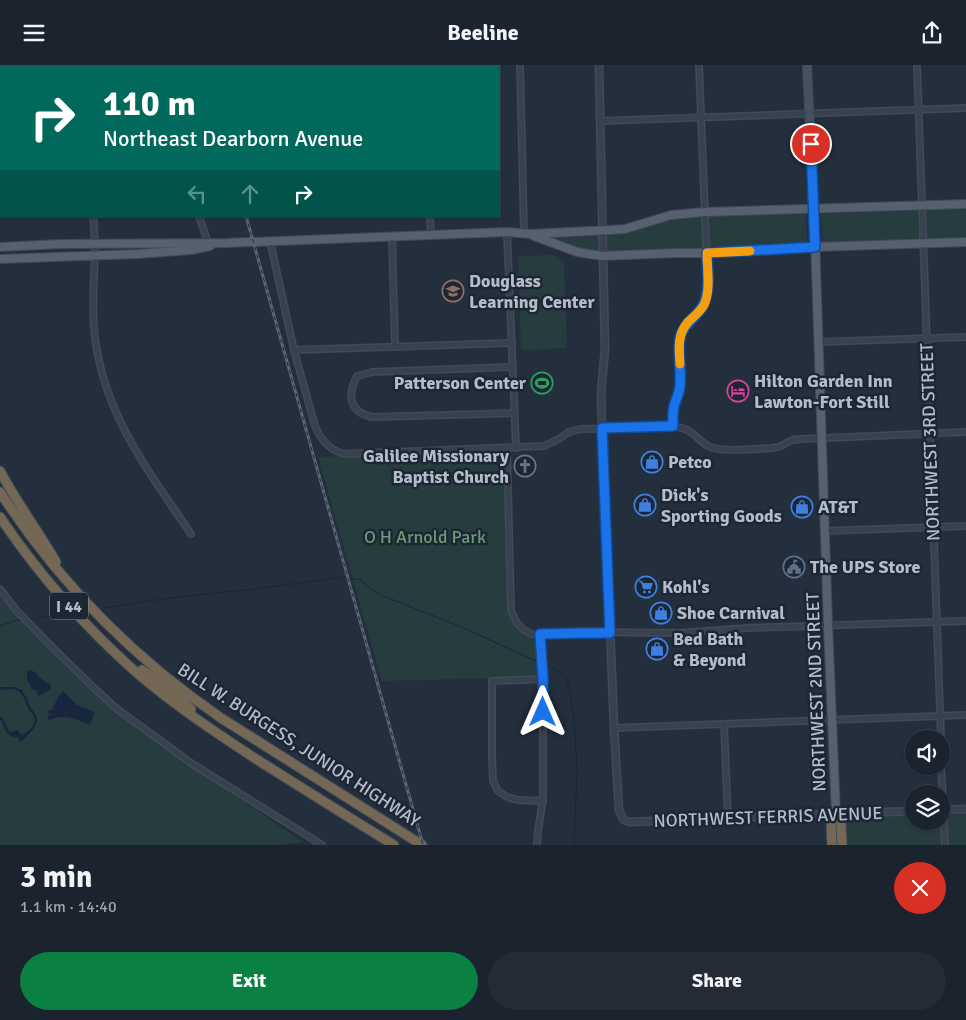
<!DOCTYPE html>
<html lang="en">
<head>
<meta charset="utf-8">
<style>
  body { margin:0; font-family:Signika,sans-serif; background:#242b36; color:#f1f3f6; height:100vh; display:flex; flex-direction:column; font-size:19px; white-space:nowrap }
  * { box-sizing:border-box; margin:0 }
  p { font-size:16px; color:#a0a4aa }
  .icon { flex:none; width:28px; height:28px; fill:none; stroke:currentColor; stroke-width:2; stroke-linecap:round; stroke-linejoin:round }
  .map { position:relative; height:780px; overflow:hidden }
  .side { display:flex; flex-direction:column; background:#1b232e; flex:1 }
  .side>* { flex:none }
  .guide { position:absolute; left:0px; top:0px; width:500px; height:152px; box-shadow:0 1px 4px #0004,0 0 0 1px #39404a; background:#00695c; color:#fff; overflow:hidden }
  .buttons { position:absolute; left:905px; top:665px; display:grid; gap:10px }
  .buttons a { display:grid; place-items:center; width:45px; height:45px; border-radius:50%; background:#1b232e; box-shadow:0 1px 4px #0004,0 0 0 1px #39404a; font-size:25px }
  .pin { position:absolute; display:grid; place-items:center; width:42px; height:42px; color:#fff; margin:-21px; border:2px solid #fff; border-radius:50%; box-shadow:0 1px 5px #0007 }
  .me { position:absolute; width:55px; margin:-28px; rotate:0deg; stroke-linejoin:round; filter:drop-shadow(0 0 4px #0008) }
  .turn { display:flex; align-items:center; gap:18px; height:105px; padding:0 20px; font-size:22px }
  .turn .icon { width:65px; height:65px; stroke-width:2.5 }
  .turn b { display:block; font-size:35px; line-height:42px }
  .lanes { display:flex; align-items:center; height:48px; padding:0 20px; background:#0003; justify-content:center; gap:25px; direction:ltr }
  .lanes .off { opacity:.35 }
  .round { display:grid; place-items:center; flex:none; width:52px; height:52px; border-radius:26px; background:#242b36 }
  .summary { display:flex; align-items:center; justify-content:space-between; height:85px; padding:0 20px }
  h1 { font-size:30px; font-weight:800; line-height:38px }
  .primary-button { display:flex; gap:10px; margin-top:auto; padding:10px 20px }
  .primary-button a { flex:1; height:58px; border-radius:30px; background:#0b8043; color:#fff; font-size:20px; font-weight:800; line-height:58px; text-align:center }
  .primary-button a+a { background:#242b36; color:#f1f3f6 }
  header { display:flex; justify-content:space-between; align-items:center; height:65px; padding:0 20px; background:#1b232e; font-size:22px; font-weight:800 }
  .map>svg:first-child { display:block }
</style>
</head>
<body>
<header><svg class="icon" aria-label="menu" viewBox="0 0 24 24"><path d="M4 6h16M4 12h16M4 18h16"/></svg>Beeline<svg class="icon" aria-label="share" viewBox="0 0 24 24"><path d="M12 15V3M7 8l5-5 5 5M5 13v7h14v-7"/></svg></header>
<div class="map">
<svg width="966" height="780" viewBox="0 0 966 780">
  <rect width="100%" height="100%" fill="#242f3e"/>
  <g fill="#263c3f">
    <path d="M966 142V173L927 174 925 143Z"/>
    <path d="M918 145 919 174 823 180 821 149Z"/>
    <path d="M806 146 807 178 710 186 708 151Z"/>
    <path d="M702 151 703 185 606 189 605 170 621 169 671 155Z"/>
    <path d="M599 171 600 189 589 188 550 173V172Z"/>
    <path d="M555 190 564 197 567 283 521 285 518 191Z"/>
    <path d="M502 386 505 390 511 551C516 567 526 568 537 578L539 612 382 616 318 392Z"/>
    <path d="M0 529C34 571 73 610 115 646 137 664 162 680 186 697 225 724 264 750 303 777L273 780H0Z"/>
    <path d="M966 748V780H845L844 759 847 753 914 750V756H941V749Z"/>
  </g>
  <g fill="#17263c">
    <path d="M30 605 37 608 40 613 51 620 50 625 38 631 36 625 32 624 27 614V607Z"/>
    <path d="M0 622H14L21 625 23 624V628L27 632 30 642 36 650 37 656 34 663 21 677 18 675 19 673C7 671 7 669 3 659 0 651 1 660 0 651L4 655 8 665 11 667 17 665 22 670C29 667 37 659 34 651 32 648 29 645 27 641 25 635 23 628 16 625 12 623 5 625 0 625Z"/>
    <path d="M63 626 77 640 95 647 90 660C78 655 64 648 51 655L48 654V651L51 649 48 648V646L52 645 58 632Z"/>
  </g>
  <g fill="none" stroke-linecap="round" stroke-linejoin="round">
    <g stroke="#17263c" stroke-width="1">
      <path d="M104 543 169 533 256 524 342 512 361 515 368 522 381 530 464 563 538 597"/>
      <path d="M31 554 65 549"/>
      <path d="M0 561 17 555H20"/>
      <path d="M547 601 563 609 567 613 574 652 577 705 574 780"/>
    </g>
    <g stroke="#414a57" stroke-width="8">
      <g id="minor">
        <path d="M155 0 156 1"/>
        <path d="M426 0V1"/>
        <path d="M520 0 524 168"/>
        <path d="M917 0 941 674"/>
        <path d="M67 1V0"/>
        <path d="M0 51H1"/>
        <path d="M600 56 966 43"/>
        <path d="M93 151C98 188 91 225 94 262 100 344 147 404 191 469"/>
        <path d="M199 151 209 181"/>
        <path d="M430 151 431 170"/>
        <path d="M507 167 516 383"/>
        <path d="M392 171 395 282"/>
        <path d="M270 176 294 285 315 361C321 375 330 386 345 389L544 381 559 374 569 367 580 364 678 362C694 365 696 374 708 381 722 388 755 384 771 383L779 382 792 375 802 374 966 367"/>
        <path d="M818 277 966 272"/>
        <path d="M294 285 512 278"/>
        <path d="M513 302 372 307 357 311C347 330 349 347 372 352L515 348"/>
        <path d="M673 361 674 340 680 324 681 316 680 274 684 262 704 240 706 233 708 225 699 0"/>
        <path d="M507 383 511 546 517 558 524 565 532 569 549 570 584 567 680 568 747 563 966 556"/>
        <path d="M825 466 966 461"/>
        <path d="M0 524 17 546 54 584 94 623 117 644 191 698 322 780"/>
        <path d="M543 614 492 616V692L493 716 498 726 507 732 518 735 543 736"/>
        <path d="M724 659 728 753"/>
        <path d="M614 663 966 650"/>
        <path d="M941 698 945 780"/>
        <path d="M537 780C537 762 543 744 543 726V614L541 569"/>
      </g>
    </g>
    <g stroke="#414a57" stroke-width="9">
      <g id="tertiary">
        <path d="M599 0 605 284 601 329 602 363 614 662 619 745 623 754 629 757 914 746"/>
        <path d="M941 745 966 744"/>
      </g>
    </g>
    <g stroke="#414a57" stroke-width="10">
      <path id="secondary" d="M807 0 814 144"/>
    </g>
    <g stroke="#414a57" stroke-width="10">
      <g id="primary">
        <path d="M814 144 828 560 836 749"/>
        <path d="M534 171 577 187 602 191 675 188H707L815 182 966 177"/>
        <path d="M0 182 60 179 226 178 507 167 530 169 610 165 625 164 671 150 705 147 966 139"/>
        <path d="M0 194 138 189 191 185 210 181"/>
      </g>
    </g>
    <g stroke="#434c59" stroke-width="11">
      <g id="motorway">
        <path d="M0 406C17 438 38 466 56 497"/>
        <path d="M0 427C59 518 132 592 221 653L422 780"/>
        <path d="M0 452C39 510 85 562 137 608 174 640 215 667 256 694 302 723 348 752 394 780"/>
        <path d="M142 605 167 621"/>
        <path d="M163 617 191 644"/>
        <path d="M832 780 831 757 836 749 841 758 842 780"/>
      </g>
    </g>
    <use href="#minor" stroke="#38414e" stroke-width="5"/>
    <use href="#tertiary" stroke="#38414e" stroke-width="6"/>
    <use href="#secondary" stroke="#465061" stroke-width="8"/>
    <use href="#primary" stroke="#56606e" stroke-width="8"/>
    <use href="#motorway" stroke="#746855" stroke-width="9"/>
    <g stroke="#5a6575" stroke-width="3">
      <g id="rail">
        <path d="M203 0 204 1"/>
        <path d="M214 0 215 1"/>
        <path d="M246 151 423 780"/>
      </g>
    </g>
    <use href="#rail" stroke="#1d2633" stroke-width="1" stroke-dasharray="4" stroke-linecap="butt"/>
  </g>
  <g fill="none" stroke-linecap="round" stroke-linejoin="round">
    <g stroke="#114b97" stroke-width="12">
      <path id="route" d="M543 647V614L540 569 584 568H610L602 363 673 361C673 354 672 345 675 338 677 332 680 326 680 320 682 303 676 285 681 269 685 259 694 253 700 245 712 230 707 206 707 188L815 182 811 79"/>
    </g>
    <use href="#route" stroke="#1a73e8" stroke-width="9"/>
    <path stroke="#f59e0b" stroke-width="9" d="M680 299C679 284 677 270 688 257 693 252 700 247 704 240 711 226 707 203 707 188L750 186"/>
  </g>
  <defs>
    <g id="school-ring" transform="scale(1.125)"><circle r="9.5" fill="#1d2633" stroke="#8d6e63" stroke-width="1.5"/><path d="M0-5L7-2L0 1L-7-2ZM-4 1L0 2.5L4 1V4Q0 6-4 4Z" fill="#8d6e63"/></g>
    <g id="stadium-ring" transform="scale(1.125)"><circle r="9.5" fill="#1d2633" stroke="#2e9e5b" stroke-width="1.5"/><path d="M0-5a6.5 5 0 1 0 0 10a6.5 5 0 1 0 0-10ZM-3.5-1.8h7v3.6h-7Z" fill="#2e9e5b"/></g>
    <g id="hotel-ring" transform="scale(1.125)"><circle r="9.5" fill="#1d2633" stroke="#d1479c" stroke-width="1.5"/><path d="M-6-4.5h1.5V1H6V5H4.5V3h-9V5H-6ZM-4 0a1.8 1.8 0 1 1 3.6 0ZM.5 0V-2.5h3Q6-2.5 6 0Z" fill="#d1479c"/></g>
    <g id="shop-ring" transform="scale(1.125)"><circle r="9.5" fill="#1d2633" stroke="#3f7fe0" stroke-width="1.5"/><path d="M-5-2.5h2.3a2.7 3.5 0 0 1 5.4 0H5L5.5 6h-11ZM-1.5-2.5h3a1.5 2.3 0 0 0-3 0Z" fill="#3f7fe0"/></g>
    <g id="church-ring" transform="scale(1.125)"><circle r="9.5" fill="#1d2633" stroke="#6b7280" stroke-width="1.5"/><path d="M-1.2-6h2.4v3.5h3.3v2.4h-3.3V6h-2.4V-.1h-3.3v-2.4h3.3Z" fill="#6b7280"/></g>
    <g id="civic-ring" transform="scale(1.125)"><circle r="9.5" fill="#1d2633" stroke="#5c6f8a" stroke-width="1.5"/><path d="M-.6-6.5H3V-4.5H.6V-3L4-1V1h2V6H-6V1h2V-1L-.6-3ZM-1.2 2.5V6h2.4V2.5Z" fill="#5c6f8a"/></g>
    <g id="supermarket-ring" transform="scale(1.125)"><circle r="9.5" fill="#1d2633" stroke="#3f7fe0" stroke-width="1.5"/><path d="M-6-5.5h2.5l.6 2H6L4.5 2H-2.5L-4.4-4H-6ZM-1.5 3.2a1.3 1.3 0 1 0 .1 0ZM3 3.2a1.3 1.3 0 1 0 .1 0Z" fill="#3f7fe0"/></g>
  </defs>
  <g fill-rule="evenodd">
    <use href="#school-ring" x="453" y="226"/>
    <use href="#stadium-ring" x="542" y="318"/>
    <use href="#hotel-ring" x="738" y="326"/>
    <use href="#shop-ring" x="652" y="397"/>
    <use href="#church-ring" x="525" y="401"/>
    <use href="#shop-ring" x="645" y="440"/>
    <use href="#shop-ring" x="802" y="442"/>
    <use href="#civic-ring" x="794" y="502"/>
    <use href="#supermarket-ring" x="646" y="522"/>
    <use href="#shop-ring" x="661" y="548"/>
    <use href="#shop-ring" x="657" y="584"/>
  </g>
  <g text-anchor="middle" stroke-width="5" stroke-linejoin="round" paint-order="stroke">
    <rect fill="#1d2633" stroke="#878f9c" stroke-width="1" x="50" y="527.5" width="38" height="27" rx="4"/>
    <g font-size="16" font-weight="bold" fill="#b4bcc9">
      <text x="69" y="547">I 44</text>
    </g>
    <g font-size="18" font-weight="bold" fill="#b4bcc9" stroke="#1d2633" text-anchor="start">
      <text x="469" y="222">Douglass<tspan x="469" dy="21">Learning Center</tspan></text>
      <text x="754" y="322">Hilton Garden Inn<tspan x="754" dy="21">Lawton-Fort Still</tspan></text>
      <text x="526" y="324" text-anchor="end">Patterson Center</text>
      <text x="509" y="397" text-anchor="end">Galilee Missionary<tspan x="509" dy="21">Baptist Church</tspan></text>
      <text x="668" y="403">Petco</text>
      <text x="661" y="436">Dick's<tspan x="661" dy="21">Sporting Goods</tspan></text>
      <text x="818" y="448">AT&amp;T</text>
      <text x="810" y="508">The UPS Store</text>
      <text x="662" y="528">Kohl's</text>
      <text x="677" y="554">Shoe Carnival</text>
      <text x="673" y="580">Bed Bath<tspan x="673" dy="21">&amp; Beyond</tspan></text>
    </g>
    <g font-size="18" fill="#b4bcc9" stroke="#1d2633">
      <text transform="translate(930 377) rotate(-92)" y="6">NORTHWEST 3RD STREET</text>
      <text transform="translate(816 627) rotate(-92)" y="6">NORTHWEST 2ND STREET</text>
      <text transform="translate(299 680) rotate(33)" y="6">BILL W. BURGESS, JUNIOR HIGHWAY</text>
      <text transform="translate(768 752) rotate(-2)" y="6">NORTHWEST FERRIS AVENUE</text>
    </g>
    <g font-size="18" fill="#6b9a76" stroke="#1d2633">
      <text x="425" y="478">O H Arnold Park</text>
    </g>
  </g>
</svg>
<div class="buttons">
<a><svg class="icon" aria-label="sound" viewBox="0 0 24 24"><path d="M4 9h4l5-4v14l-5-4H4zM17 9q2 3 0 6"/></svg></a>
<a><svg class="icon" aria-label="layers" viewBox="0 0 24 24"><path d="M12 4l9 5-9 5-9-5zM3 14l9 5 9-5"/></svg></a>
</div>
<div class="pin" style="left:811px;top:79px;background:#d93025"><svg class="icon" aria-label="arrive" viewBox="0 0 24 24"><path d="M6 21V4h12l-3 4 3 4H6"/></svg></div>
<svg class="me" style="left:543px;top:647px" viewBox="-20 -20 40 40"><path d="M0-17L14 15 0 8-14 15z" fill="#1a73e8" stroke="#fff" stroke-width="4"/></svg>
<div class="guide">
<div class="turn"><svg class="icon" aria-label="right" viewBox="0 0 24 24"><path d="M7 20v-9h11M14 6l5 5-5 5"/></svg><div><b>110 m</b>Northeast Dearborn Avenue</div></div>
<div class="lanes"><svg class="icon off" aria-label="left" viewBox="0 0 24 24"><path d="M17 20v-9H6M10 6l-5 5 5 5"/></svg><svg class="icon off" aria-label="ahead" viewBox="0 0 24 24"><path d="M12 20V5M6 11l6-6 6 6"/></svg><svg class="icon" aria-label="right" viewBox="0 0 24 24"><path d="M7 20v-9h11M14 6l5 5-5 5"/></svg></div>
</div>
</div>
<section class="side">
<div class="summary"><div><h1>3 min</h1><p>1.1 km · 14:40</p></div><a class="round" style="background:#d93025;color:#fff"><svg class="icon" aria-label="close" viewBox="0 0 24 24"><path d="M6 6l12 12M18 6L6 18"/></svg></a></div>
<div class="primary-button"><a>Exit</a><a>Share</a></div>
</section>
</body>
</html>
